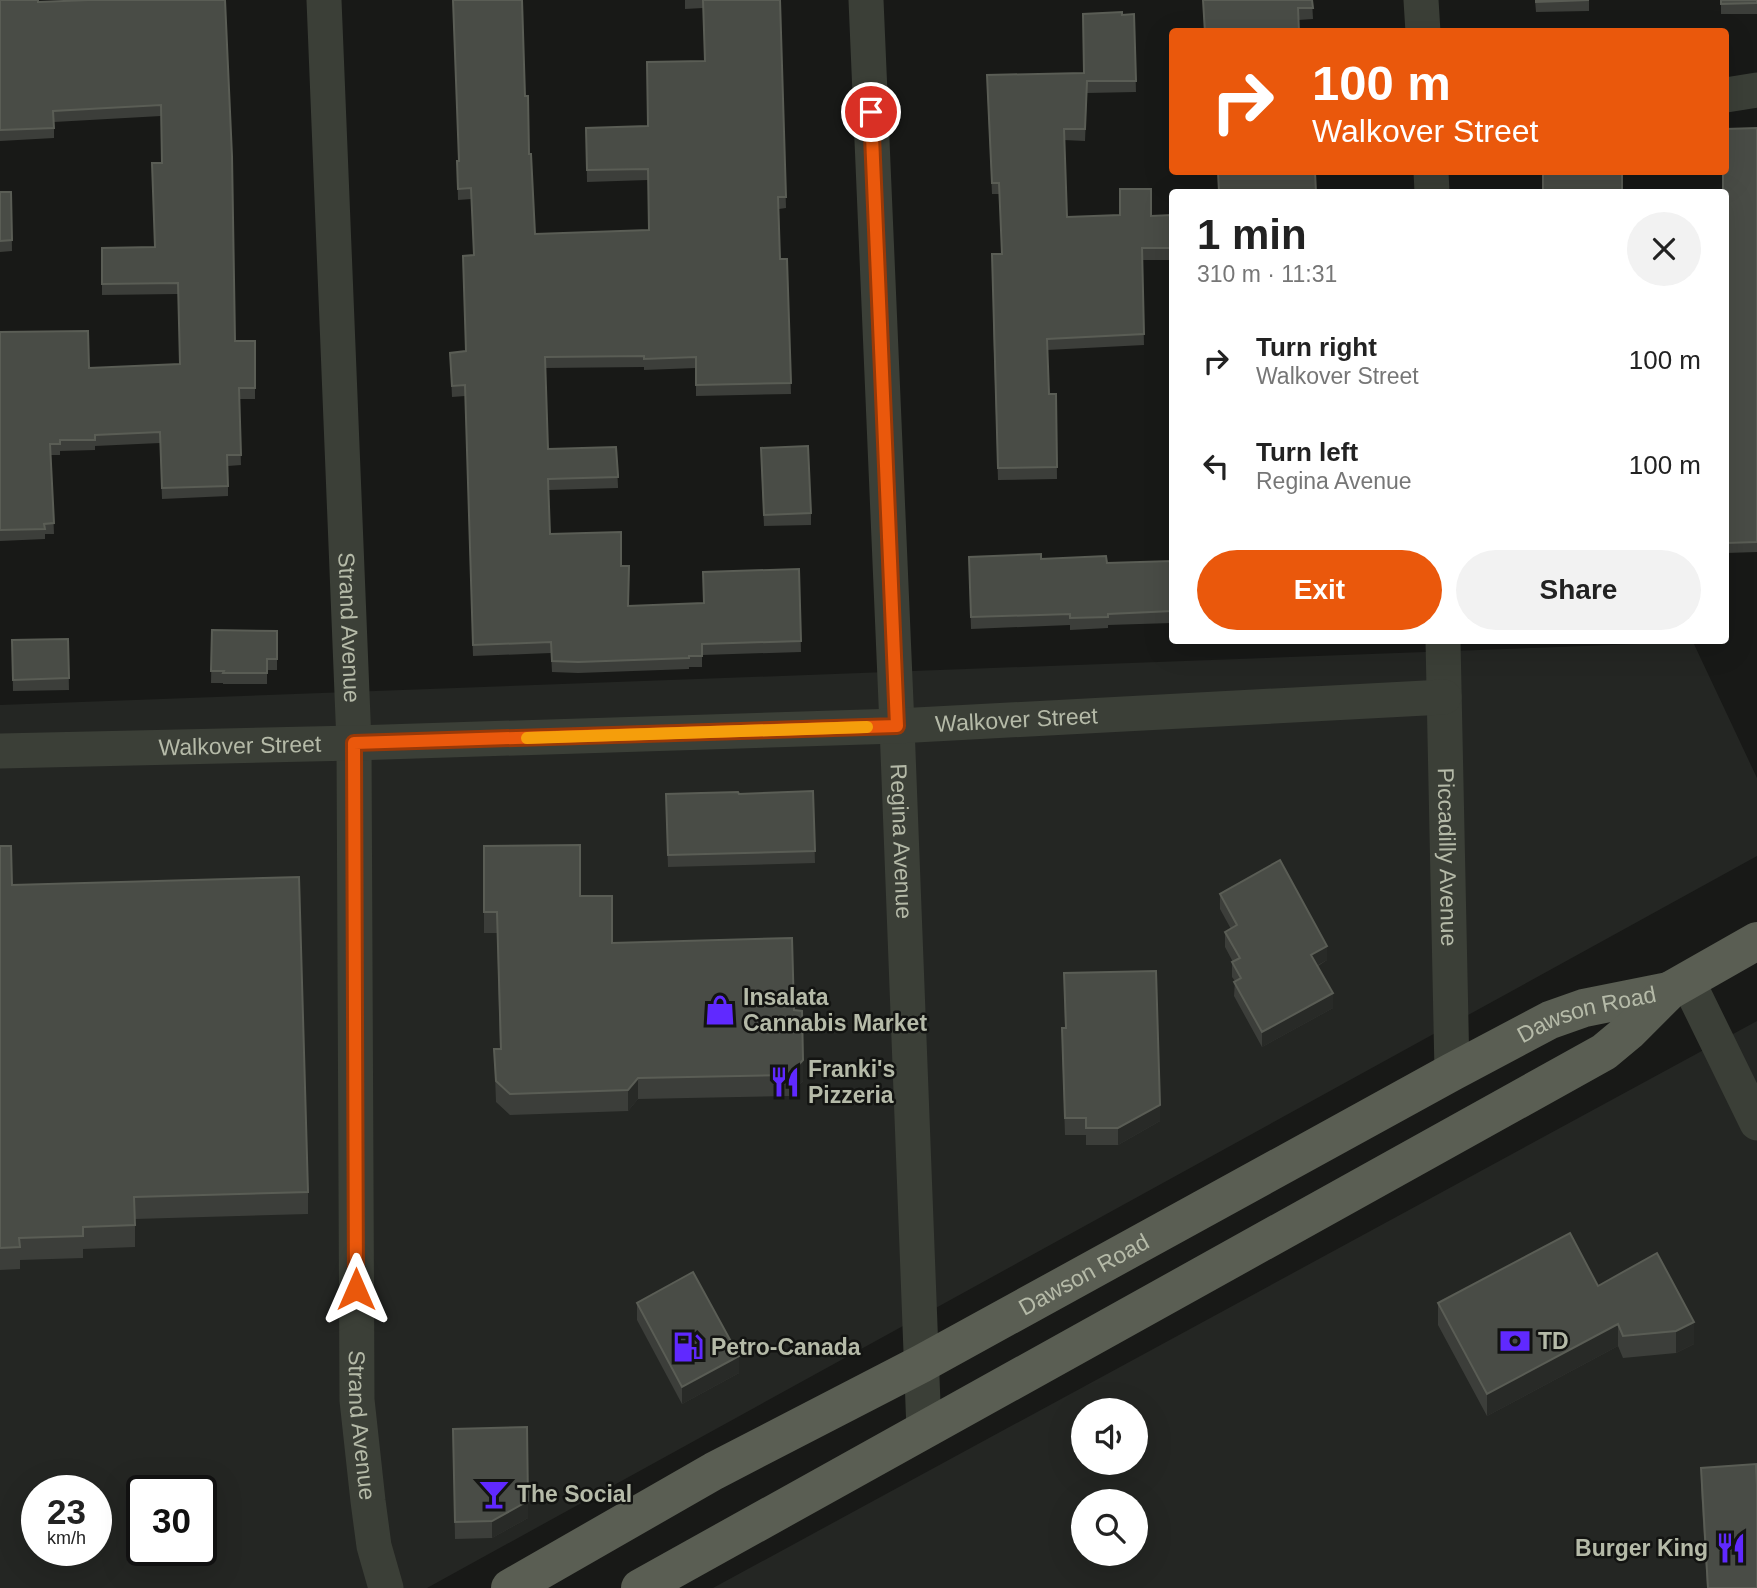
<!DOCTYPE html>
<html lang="en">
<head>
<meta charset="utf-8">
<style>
  body { margin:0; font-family:Helvetica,sans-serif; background:#f2f2f2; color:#222; height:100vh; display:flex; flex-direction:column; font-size:26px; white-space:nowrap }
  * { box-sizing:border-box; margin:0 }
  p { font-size:23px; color:#767676 }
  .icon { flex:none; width:38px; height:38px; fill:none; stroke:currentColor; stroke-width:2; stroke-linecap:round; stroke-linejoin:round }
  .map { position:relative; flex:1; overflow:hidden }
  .details { position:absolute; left:1169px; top:189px; width:560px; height:455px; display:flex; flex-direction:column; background:#fff; border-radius:7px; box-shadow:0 7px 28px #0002 }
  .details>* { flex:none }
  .top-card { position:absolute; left:1169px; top:28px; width:560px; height:147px; border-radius:7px; box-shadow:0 7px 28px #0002; background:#ea580c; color:#fff; overflow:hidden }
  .fabs { position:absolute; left:1071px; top:1398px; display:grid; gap:14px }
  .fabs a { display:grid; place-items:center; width:77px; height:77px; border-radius:50%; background:#fff; box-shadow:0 7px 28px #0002; font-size:35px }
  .speed { position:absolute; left:21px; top:1475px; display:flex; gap:14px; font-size:35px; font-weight:700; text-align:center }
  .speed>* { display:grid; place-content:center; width:91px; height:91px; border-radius:50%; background:#fff; box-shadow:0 7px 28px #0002; line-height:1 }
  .speed small { font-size:18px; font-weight:400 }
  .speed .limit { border:4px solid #111; border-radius:10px; background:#fff; color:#111 }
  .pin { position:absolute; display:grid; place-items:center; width:60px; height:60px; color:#fff; margin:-30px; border:4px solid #fff; border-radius:50%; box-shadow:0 2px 7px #0007 }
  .me { position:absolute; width:77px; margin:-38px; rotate:0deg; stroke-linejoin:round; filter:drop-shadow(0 0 5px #0008) }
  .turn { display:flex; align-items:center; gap:24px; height:147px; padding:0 28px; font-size:32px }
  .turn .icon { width:91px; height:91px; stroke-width:2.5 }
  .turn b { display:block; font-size:49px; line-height:60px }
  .round { display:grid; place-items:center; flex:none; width:74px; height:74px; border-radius:37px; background:#f2f2f2 }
  .headline { display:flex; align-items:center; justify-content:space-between; height:119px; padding:0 28px }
  h1 { font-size:42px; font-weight:700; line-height:52px }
  .button { display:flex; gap:14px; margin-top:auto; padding:14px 28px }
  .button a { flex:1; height:80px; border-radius:42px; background:#ea580c; color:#fff; font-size:28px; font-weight:700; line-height:80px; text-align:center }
  .button a+a { background:#f2f2f2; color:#222 }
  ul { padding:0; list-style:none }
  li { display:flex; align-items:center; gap:21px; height:105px; padding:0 28px }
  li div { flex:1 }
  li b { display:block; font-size:26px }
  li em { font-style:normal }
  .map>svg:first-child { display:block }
</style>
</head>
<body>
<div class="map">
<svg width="1757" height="1588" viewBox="0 0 1757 1588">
  <rect width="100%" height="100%" fill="#181917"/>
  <g fill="#242623" fill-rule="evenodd">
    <path d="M1693 642 1757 778V856L427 1588H0V705ZM37 1491H96V1550H37ZM142 1491H201V1550H142Z"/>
    <path d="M1757 1021V1588H713ZM1083 1410H1136V1463H1083ZM1083 1502H1136V1554H1083Z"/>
  </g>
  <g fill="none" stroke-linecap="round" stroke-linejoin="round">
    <g stroke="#3b3f37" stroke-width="35">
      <path id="s1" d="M324 0 354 743 357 1400 368 1501 374 1546 386 1588"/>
      <path id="s2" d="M866 0 897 726 924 1430"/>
      <path d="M1421 0 1423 32"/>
      <path d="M1726 95 1757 90"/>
      <path d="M1431 172 1432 192"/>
      <path id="s3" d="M1443 640 1452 1072"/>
      <path id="s4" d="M0 751 354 743 897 726 1444 697"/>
      <path d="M1687 980 1757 1123"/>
    </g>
    <g stroke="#5a5e53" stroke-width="38">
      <path id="s5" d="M510 1588 714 1471 921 1364 1452 1072 1550 1020 1584 1008 1669 991"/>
      <path d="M640 1588 1604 1052 1628 1032 1669 991 1757 941"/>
    </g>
  </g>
  <g fill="#3c3e3a">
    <path d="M0 0 38 2 225 0 235 341H255V399H239L241 465 228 466V496L162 499 160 443 95 446V450L60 451V455H51L54 534H45V539L0 541V332L89 368 180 364 178 294 102 295V248L155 247 162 163 161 116 54 122V138L0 141Z"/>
    <path d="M685 0H780L786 208 779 209 780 259H787L791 394 696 396V368L644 370V367L545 368 548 449 616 447 618 486V488L549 490 550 534 621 566 628 606 703 603 799 569 801 652 702 655V667H689V669L578 673 552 672 551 653 473 656 465 396 452 397 450 353 465 351 474 255 471 199 458 200 457 161 525 96 535 234 649 230 648 180 587 182 586 128 648 126 705 61 703 8 685 9Z"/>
    <path d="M1203 0H1312L1313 19 1298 20 1204 32Z"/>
    <path d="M1535 0H1589V11L1536 12Z"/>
    <rect x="1721" y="0" width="36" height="14"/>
    <path d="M1134 14 1136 92 1087 93 1085 141 1064 140 1067 217 1172 215V260H1142L1144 345 1047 350 1049 394H1056L1057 479 998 480 993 323 1002 254 999 194H992L987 86 1084 73 1122 15Z"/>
    <path d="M1757 128V552L1726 553V381H1727L1726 345V192Z"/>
    <path d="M0 192H11L12 251 0 252Z"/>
    <path d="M761 460 811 513V525L764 526Z"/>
    <path d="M1041 559 1107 563 1172 561V623L1108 625V628L1070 630V625L971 629 969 569Z"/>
    <path d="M212 630 277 631V670H267V684H223V683H211Z"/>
    <path d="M68 639 69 690 13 691 12 640Z"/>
    <path d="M813 791 815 863 668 867 666 806 739 794Z"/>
    <path d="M0 846 12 885 308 1192V1214L135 1219V1247L83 1249V1258L20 1260V1269L0 1270Z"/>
    <path d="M484 846 580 896 612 943 794 1010 803 1081 789 1096 638 1099 628 1111 510 1115 496 1102 494 1049H500L497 933H484Z"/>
    <path d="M1220 894 1327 960 1318 966 1333 1008 1262 1047 1234 996 1235 981 1232 977V962H1233L1225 947V932L1231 929 1220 909Z"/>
    <path d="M1064 973 1160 1121 1118 1145H1086V1135H1065L1062 1045V1028H1065Z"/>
    <path d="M1657 1253 1694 1344 1676 1353 1623 1358 1618 1346 1487 1416 1438 1325V1303L1598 1286Z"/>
    <path d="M637 1303 739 1373 682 1404 637 1320Z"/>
    <path d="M453 1429 528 1518 492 1538 455 1539Z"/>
    <path d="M1701 1468 1757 1588H1707L1701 1490Z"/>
  </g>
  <g fill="#282a27">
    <path d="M1327 946V960L1311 969V955Z"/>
    <path d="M1333 993V1008L1262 1047V1032Z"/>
    <path d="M803 1060V1081L789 1096V1075Z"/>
    <path d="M638 1078V1099L628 1111V1090Z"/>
    <path d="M1160 1105V1121L1118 1145V1128Z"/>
    <path d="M1694 1322V1344L1676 1353V1331Z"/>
    <path d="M1618 1324V1346L1487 1416V1394Z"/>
    <path d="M739 1356V1373L682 1404V1387Z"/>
    <path d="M528 1501V1518L492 1538V1521Z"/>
  </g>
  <g fill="#494c46" stroke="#5a5d55" stroke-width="2">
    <path d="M0 0H38V2L89 0H225L232 156 235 341H255V388H239L241 455H227L228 486 162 488 160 432 95 435V440H60V444H50L54 523 44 524 45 529 0 530V332L88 331 89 368 180 364 178 283 102 284V248L155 247 152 163H162L161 105 53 111 54 128 0 130Z"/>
    <path d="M453 0H522L525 96H528L529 154H531L535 234 649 230 648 169 587 170 586 128 648 126 647 62 705 61 703 0H780L786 197H778L780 259H787L791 383 696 385V357L644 359V356L545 357 548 449 616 447 618 475V477L548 479 550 534 621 532V566H629L628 606 704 603 703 572 799 569 801 641 702 644V656H689V658L578 662 552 661 551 642 473 645 465 385 452 386 450 353 466 351 463 256 474 255 471 188 458 189 457 161H459Z"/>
    <path d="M1203 0H1312L1313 8H1298L1299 32H1205Z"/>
    <path d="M1536 0H1589L1536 2Z"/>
    <path d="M1721 0H1757V3L1721 4Z"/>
    <path d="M1122 12V15L1134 14 1136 81H1087L1085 129H1064L1067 217 1120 215V189H1151V216L1172 215V248H1142L1144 334 1047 339 1049 394H1056L1057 467 998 468 992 254H1002L999 183H992L987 75 1084 73 1083 14Z"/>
    <path d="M1757 128V542L1726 543V381H1728L1726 334V192H1723V172H1726V129Z"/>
    <path d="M1218 172H1315L1316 192H1219Z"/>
    <rect x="1543" y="172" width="79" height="20"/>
    <path d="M0 192H11L12 240 0 241Z"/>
    <path d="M808 446 811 513 764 515 761 448Z"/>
    <path d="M1041 554V559L1106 556 1107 563 1172 561V611L1108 614V617L1070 618V614L971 617 969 557Z"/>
    <path d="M212 630 277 631V659H267V673H223L224 671H211Z"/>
    <path d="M68 639 69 678 13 680 12 640Z"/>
    <path d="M813 791 815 851 668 855 666 794 738 792 739 794Z"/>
    <path d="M580 845V896H612V943L792 938 794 1010 802 1011 803 1060 789 1075 638 1078 628 1090 510 1094 496 1081 494 1049H501L497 912H484V846Z"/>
    <path d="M0 846H11L12 885 299 877 308 1192 134 1197 135 1225 83 1227V1236L19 1238 20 1247 0 1248Z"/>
    <path d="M1280 860 1327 946 1311 955 1333 993 1262 1032 1234 982 1241 978 1232 962 1240 958 1225 932 1237 925 1220 894Z"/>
    <path d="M1156 971 1160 1105 1118 1128H1086V1118H1065L1062 1028H1066L1064 973Z"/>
    <path d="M1570 1233 1598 1286 1657 1253 1694 1322 1676 1331 1623 1336 1618 1324 1487 1394 1438 1303Z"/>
    <path d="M693 1272 739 1356 682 1387 637 1303Z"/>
    <path d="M527 1427 528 1501 492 1521 455 1522 453 1429Z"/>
    <path d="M1756 1464 1757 1486V1588H1708L1701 1468Z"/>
  </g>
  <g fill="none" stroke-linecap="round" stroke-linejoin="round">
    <g stroke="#983908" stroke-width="18">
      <path id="route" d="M356 1289 354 743 897 726 871 112"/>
    </g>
    <use href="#route" stroke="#ea580c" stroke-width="12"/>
    <path stroke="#f59e0b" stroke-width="12" d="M527 738 867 727"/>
  </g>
  <defs>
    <g id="shop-bare" transform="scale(2.415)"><path d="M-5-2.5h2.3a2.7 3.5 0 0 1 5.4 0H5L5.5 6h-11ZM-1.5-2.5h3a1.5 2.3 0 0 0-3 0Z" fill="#6029ff" stroke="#131412" stroke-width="2.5" paint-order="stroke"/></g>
    <g id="restaurant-bare" transform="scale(2.415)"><path d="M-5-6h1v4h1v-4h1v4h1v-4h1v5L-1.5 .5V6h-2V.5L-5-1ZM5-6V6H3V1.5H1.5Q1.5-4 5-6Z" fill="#6029ff" stroke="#131412" stroke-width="2.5" paint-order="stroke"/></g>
    <g id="bank-bare" transform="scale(2.415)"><path d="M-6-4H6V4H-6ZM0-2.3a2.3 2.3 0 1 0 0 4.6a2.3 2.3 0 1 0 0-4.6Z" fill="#6029ff" stroke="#131412" stroke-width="2.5" paint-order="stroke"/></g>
    <g id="fuel-bare" transform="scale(2.415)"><path d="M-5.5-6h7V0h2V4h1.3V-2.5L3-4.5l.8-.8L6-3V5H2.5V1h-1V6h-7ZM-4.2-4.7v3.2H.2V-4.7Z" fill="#6029ff" stroke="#131412" stroke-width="2.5" paint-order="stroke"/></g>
    <g id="bar-bare" transform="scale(2.415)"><path d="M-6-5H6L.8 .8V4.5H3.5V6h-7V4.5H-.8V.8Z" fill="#6029ff" stroke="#131412" stroke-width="2.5" paint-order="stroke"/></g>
  </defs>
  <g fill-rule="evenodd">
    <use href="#shop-bare" x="720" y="1010"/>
    <use href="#restaurant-bare" x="785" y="1082"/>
    <use href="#bank-bare" x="1515" y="1341"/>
    <use href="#fuel-bare" x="688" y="1347"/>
    <use href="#bar-bare" x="494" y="1494"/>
    <use href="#restaurant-bare" x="1731" y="1548"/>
  </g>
  <g text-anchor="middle" stroke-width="5" stroke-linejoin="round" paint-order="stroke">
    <g font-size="23" fill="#b5baa8" stroke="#131412">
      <text dy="8" stroke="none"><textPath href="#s1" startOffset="628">Strand Avenue</textPath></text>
      <text dy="8" stroke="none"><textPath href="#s4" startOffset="1017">Walkover Street</textPath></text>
      <text dy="8" stroke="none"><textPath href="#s4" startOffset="240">Walkover Street</textPath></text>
      <text dy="8" stroke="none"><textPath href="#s2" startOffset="842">Regina Avenue</textPath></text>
      <text dy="8" stroke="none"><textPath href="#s3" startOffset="217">Piccadilly Avenue</textPath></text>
      <text dy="8" stroke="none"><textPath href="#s5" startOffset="1222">Dawson Road</textPath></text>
      <text dy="8" stroke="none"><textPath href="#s5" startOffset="654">Dawson Road</textPath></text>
      <text dy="8" stroke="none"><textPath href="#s1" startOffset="1426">Strand Avenue</textPath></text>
    </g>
    <g font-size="23" font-weight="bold" fill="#b5baa8" stroke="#131412" text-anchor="start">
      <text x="743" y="1005">Insalata<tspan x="743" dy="26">Cannabis Market</tspan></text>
      <text x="808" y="1077">Franki's<tspan x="808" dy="26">Pizzeria</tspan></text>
      <text x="1538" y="1349">TD</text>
      <text x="711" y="1355">Petro-Canada</text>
      <text x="517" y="1502">The Social</text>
      <text x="1708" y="1556" text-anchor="end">Burger King</text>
    </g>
  </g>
</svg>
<div class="fabs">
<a><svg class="icon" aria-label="sound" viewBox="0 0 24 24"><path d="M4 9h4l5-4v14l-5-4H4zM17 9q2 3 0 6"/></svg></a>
<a><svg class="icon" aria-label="search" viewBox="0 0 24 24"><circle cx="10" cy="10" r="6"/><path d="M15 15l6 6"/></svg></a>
</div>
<div class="speed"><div>23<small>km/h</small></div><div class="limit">30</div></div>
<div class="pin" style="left:871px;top:112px;background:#d93025"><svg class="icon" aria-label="arrive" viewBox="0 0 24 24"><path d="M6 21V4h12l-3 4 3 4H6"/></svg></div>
<svg class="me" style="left:356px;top:1289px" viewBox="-20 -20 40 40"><path d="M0-17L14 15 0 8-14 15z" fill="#ea580c" stroke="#fff" stroke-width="4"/></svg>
<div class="top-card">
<div class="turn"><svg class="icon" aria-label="right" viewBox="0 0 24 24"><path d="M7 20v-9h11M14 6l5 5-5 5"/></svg><div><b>100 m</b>Walkover Street</div></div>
</div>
<section class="details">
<div class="headline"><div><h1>1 min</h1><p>310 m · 11:31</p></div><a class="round"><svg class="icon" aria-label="close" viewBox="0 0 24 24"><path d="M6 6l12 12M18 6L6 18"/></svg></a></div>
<ul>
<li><svg class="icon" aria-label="right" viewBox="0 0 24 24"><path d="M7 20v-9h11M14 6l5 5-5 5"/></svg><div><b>Turn right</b><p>Walkover Street</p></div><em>100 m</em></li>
<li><svg class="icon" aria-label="left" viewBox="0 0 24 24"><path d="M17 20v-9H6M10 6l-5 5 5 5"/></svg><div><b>Turn left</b><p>Regina Avenue</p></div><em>100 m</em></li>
</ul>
<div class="button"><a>Exit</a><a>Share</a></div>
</section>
</div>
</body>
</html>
